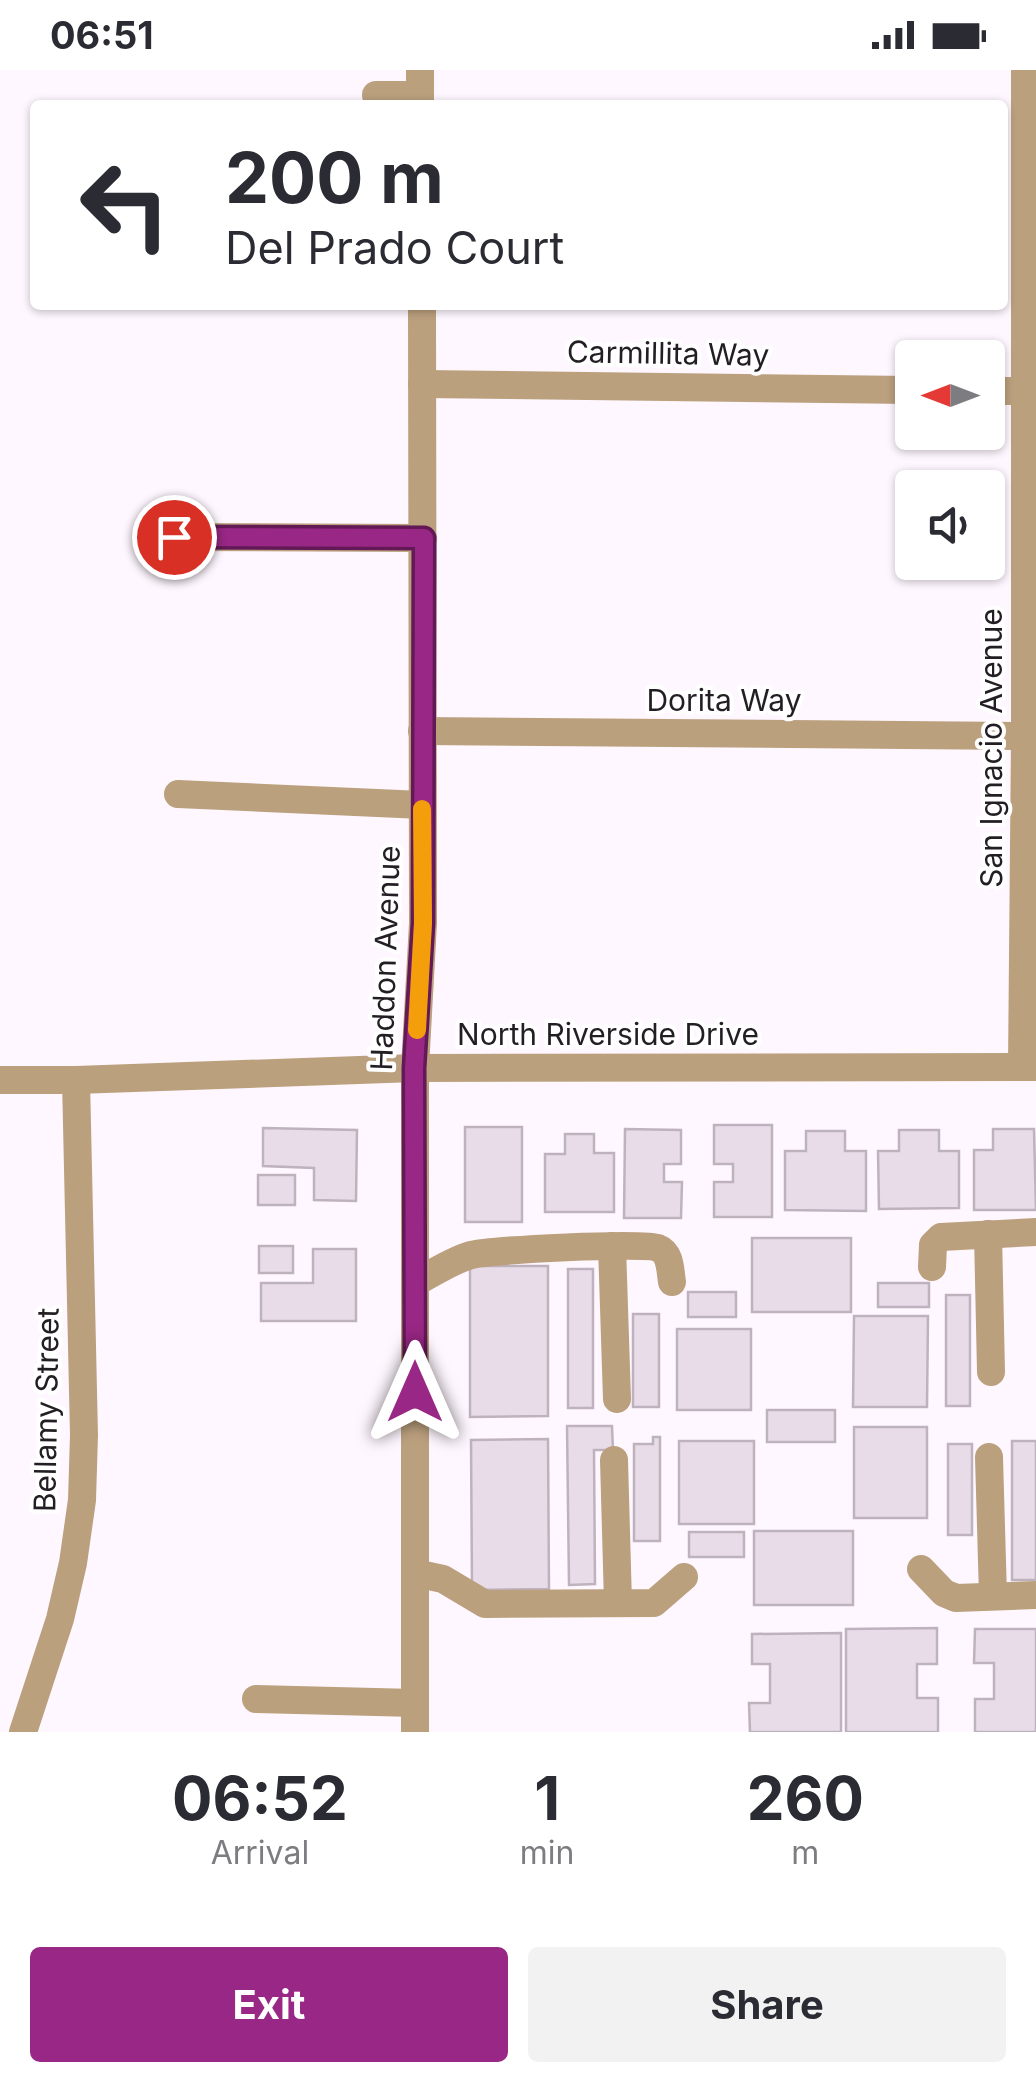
<!DOCTYPE html>
<html lang="en">
<head>
<meta charset="utf-8">
<style>
  body { margin:0; font-family:Inter,sans-serif; background:#f2f2f3; color:#2b2b33; height:100vh; display:flex; flex-direction:column; font-size:38px; white-space:nowrap }
  * { box-sizing:border-box; margin:0 }
  p { font-size:32px; color:#7c7c81 }
  .icon { flex:none; width:55px; height:55px; fill:none; stroke:currentColor; stroke-width:2; stroke-linecap:round; stroke-linejoin:round }
  .map { position:relative; height:1662px; overflow:hidden }
  .details { display:flex; flex-direction:column; background:#fff; flex:1 }
  .details>* { flex:none }
  .guide { position:absolute; left:30px; top:30px; width:978px; height:210px; border-radius:10px; box-shadow:0 2px 8px #0004; background:#fff; color:#2b2b33; overflow:hidden }
  .needle { width:65px; rotate:270deg }
  .fabs { position:absolute; left:895px; top:270px; display:grid; gap:20px }
  .fabs a { display:grid; place-items:center; width:110px; height:110px; border-radius:10px; background:#fff; box-shadow:0 2px 8px #0004; font-size:50px }
  .pin { position:absolute; display:grid; place-items:center; width:85px; height:85px; color:#fff; margin:-42px; border:5px solid #fff; border-radius:50%; box-shadow:0 2px 10px #0007 }
  .me { position:absolute; width:110px; margin:-55px; rotate:0deg; stroke-linejoin:round; filter:drop-shadow(0 0 8px #0008) }
  .turn { display:flex; align-items:center; gap:35px; height:210px; padding:0 30px; font-size:45px }
  .turn .icon { width:130px; height:130px; stroke-width:2.5 }
  .turn b { display:block; font-size:70px; line-height:85px }
  .eta { display:flex; justify-content:space-evenly; align-items:center; height:170px; text-align:center }
  .eta b { font-size:60px; font-weight:700; line-height:70px }
  .cta { display:flex; gap:20px; margin-top:auto; padding:20px 30px }
  .cta a { flex:1; height:115px; border-radius:10px; background:#992785; color:#fff; font-size:40px; font-weight:700; line-height:115px; text-align:center }
  .cta a+a { background:#f2f2f3; color:#2b2b33 }
  .status { display:flex; justify-content:space-between; align-items:center; height:70px; padding:0 50px; background:#fff; direction:ltr }
  .status svg { height:28px; fill:currentColor }
  .map>svg:first-child { display:block }
</style>
</head>
<body>
<div class="status"><b>06:51</b><svg viewBox="0 0 49 12"><path d="M0 12V9h3v3zM5 12V6h3v6zM10 12V3h3v9zM15 12V0h3v12zM26 1h20v11H26zM47 4h2v5h-2z"/></svg></div>
<div class="map">
<svg width="1036" height="1662" viewBox="0 0 1036 1662">
  <rect width="100%" height="100%" fill="#fff7ff"/>
  <g fill="#e9dce9" stroke="#beb2be" stroke-width="2.5">
    <path d="M714 1055H772V1147H714V1112H733V1094H714Z"/>
    <rect x="465" y="1057" width="57" height="95"/>
    <path d="M263 1058 357 1060 356 1131 314 1130V1098L263 1096Z"/>
    <path d="M625 1059 681 1060V1094H664V1112H682L681 1148H624Z"/>
    <path d="M993 1059H1034L1036 1140H974V1080H993Z"/>
    <path d="M899 1060H939V1081H959V1138L879 1139 878 1081H899Z"/>
    <path d="M806 1061H845V1081H866V1141L785 1140V1081H806Z"/>
    <path d="M565 1064H594V1083H614V1142H545V1084H565Z"/>
    <rect x="258" y="1105" width="37" height="30"/>
    <rect x="752" y="1168" width="99" height="74"/>
    <rect x="259" y="1176" width="34" height="27"/>
    <path d="M313 1179H356V1251H261V1213H313Z"/>
    <path d="M470 1196H548V1346L470 1347Z"/>
    <rect x="568" y="1199" width="25" height="139"/>
    <rect x="878" y="1213" width="51" height="24"/>
    <rect x="688" y="1222" width="48" height="25"/>
    <rect x="946" y="1225" width="24" height="111"/>
    <rect x="633" y="1244" width="26" height="93"/>
    <path d="M854 1246H928L927 1337H853Z"/>
    <rect x="677" y="1259" width="74" height="81"/>
    <rect x="767" y="1340" width="68" height="32"/>
    <path d="M567 1356H612L613 1380H594L595 1514 569 1515Z"/>
    <rect x="854" y="1357" width="73" height="91"/>
    <path d="M653 1367H660V1471H634V1374H653Z"/>
    <path d="M548 1369 549 1519 472 1520 471 1370Z"/>
    <rect x="679" y="1371" width="75" height="83"/>
    <rect x="1012" y="1371" width="24" height="139"/>
    <rect x="948" y="1374" width="24" height="91"/>
    <rect x="754" y="1461" width="99" height="74"/>
    <rect x="689" y="1462" width="55" height="25"/>
    <path d="M937 1558V1594H917V1628H938V1662H846V1559Z"/>
    <path d="M975 1559H1036V1662H975V1629H994V1593H974Z"/>
    <path d="M841 1563V1662H750L749 1633H770V1594H752V1564Z"/>
  </g>
  <g fill="none" stroke-linecap="round" stroke-linejoin="round">
    <g stroke="#bba07e" stroke-width="28">
      <path d="M420 0V35"/>
      <path d="M376 25H420"/>
      <path d="M422 314 912 320"/>
      <path d="M988 321H1025"/>
      <path d="M174 467 423 468"/>
      <path d="M422 661 1025 666"/>
      <path d="M178 724 422 735"/>
      <path d="M1022 996 1025 666V0"/>
      <path d="M0 1010H76L415 998 1036 997"/>
      <path d="M988 1164 991 1302"/>
      <path d="M612 1176 617 1329"/>
      <path d="M932 1197 933 1175 941 1167 1036 1162"/>
      <path d="M415 1213C433 1203 451 1191 471 1185 489 1180 645 1172 658 1178 671 1183 670 1200 672 1212"/>
      <path d="M989 1387 993 1526"/>
      <path d="M614 1390 618 1533"/>
      <path d="M921 1499 944 1523 956 1528 1036 1525"/>
      <path d="M415 1503 443 1509 485 1534 654 1533 684 1507"/>
      <path d="M256 1629 415 1633"/>
      <path d="M23 1662 60 1549 73 1493 82 1430 84 1365 76 1010"/>
      <path d="M415 1662V998L423 853 422 235"/>
    </g>
  </g>
  <g fill="none" stroke-linecap="round" stroke-linejoin="round">
    <g stroke="#631956" stroke-width="25">
      <path id="route" d="M174 467 424 468 423 853 414 998 415 1322"/>
    </g>
    <use href="#route" stroke="#992785" stroke-width="18"/>
    <path stroke="#f59e0b" stroke-width="18" d="M417 960 423 853 422 739"/>
  </g>
  <g text-anchor="middle" stroke-width="8" stroke-linejoin="round" paint-order="stroke">
    <g font-size="30" fill="#231e23" stroke="#fff">
      <text transform="translate(668 284) rotate(1)" y="10">Carmillita Way</text>
      <text x="724" y="641">Dorita Way</text>
      <text transform="translate(992 678) rotate(-90)" y="10">San Ignacio Avenue</text>
      <text transform="translate(386 888) rotate(-88)" y="10">Haddon Avenue</text>
      <text x="608" y="975">North Riverside Drive</text>
      <text transform="translate(47 1340) rotate(-89)" y="10">Bellamy Street</text>
    </g>
  </g>
</svg>
<div class="fabs">
<a><svg class="needle" viewBox="-14 -14 28 28"><path d="M0-13l5 13h-10z" fill="#e53935"/><path d="M0 13l5-13h-10z" fill="#7c7c81"/></svg></a>
<a><svg class="icon" aria-label="sound" viewBox="0 0 24 24"><path d="M4 9h4l5-4v14l-5-4H4zM17 9q2 3 0 6"/></svg></a>
</div>
<div class="pin" style="left:174px;top:467px;background:#d93025"><svg class="icon" aria-label="arrive" viewBox="0 0 24 24"><path d="M6 21V4h12l-3 4 3 4H6"/></svg></div>
<svg class="me" style="left:415px;top:1322px" viewBox="-20 -20 40 40"><path d="M0-17L14 15 0 8-14 15z" fill="#992785" stroke="#fff" stroke-width="4"/></svg>
<div class="guide">
<div class="turn"><svg class="icon" aria-label="left" viewBox="0 0 24 24"><path d="M17 20v-9H6M10 6l-5 5 5 5"/></svg><div><b>200 m</b>Del Prado Court</div></div>
</div>
</div>
<section class="details">
<div class="eta">
<div><b>06:52</b><p>Arrival</p></div>
<div><b>1</b><p>min</p></div>
<div><b>260</b><p>m</p></div>
</div>
<div class="cta"><a>Exit</a><a>Share</a></div>
</section>
</body>
</html>
